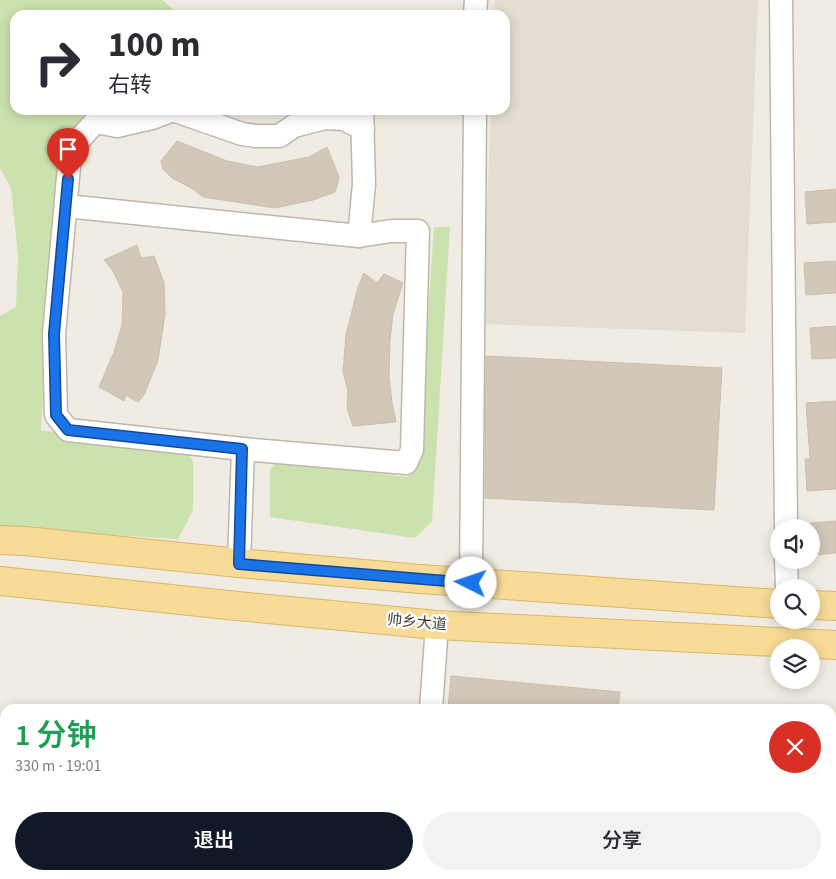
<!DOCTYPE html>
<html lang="zh">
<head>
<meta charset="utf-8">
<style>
  body { margin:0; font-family:"Source Sans 3","Noto Sans SC",sans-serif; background:#f2f2f3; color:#2b2b33; height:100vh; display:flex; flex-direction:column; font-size:19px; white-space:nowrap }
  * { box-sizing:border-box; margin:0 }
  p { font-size:16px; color:#7c7c81 }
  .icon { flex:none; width:28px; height:28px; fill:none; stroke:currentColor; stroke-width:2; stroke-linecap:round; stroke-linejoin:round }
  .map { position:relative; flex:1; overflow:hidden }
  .panel { position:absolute; left:0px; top:704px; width:836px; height:176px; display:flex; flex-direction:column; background:#fff; border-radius:15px 15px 0 0; box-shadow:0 2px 12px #0003 }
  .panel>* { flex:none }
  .hud { position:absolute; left:10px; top:10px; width:500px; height:105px; border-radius:15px; box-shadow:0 2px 12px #0003; background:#fff; color:#2b2b33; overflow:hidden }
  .buttons { position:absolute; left:770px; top:519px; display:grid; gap:10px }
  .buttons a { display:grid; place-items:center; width:50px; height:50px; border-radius:50%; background:#fff; box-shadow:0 2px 12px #0003; font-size:25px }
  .pin { position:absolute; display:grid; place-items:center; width:42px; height:42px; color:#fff; margin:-51px -21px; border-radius:50% 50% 50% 0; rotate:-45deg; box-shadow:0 0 5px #0007 }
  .pin .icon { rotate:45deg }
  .me { position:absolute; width:55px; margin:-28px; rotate:274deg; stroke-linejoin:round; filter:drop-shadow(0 0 4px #0008) }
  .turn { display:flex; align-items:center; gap:18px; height:105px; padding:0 15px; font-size:22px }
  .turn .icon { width:65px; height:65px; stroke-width:2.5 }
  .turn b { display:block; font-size:35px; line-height:42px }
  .round { display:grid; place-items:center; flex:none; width:52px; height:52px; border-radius:26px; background:#f2f2f3 }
  .head { display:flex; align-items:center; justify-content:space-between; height:85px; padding:0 15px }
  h1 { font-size:30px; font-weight:600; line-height:38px; color:#1e9e55 }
  .button { display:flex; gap:10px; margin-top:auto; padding:10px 15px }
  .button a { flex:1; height:58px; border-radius:30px; background:#111827; color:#fff; font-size:20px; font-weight:600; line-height:58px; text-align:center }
  .button a+a { background:#f2f2f3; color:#2b2b33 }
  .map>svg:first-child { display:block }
</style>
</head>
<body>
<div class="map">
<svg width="836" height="879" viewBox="0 0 836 879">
  <rect width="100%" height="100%" fill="#f0ece3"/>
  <path fill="#e4ded2" d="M495 0H758L745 333 482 324 491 110H505V15H494Z"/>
  <path fill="#e9e1ce" d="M0 807 5 809V875H177L178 879H0Z"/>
  <g fill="#cbe2ae">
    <path d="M0 0H162L180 15H15V110H98L69 133 57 163 41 430 189 455 193 461V510L178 539 0 528V316L16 307 18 256 11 188 0 168Z"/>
    <path d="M434 227H450L432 521 415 538 270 517V470L277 462 407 477 418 464Z"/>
  </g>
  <g fill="#d1c8ba" stroke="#cbbfad">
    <path d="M177 141 227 161 258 167 309 157 327 147 339 177 338 183 335 192 313 200 275 208 203 197 193 189 172 178 163 169 161 161Z"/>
    <path d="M836 189V222L807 224 805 192Z"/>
    <path d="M137 245 141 258 154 256 164 283 165 314 158 360 144 395 138 402 126 395 124 401 99 387 114 352 122 325 123 292 113 271 104 260Z"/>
    <path d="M836 261V293L806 295 804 263Z"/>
    <path d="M364 273 377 283 384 274 403 283 393 314 390 340 389 377 392 402 396 422 353 426 347 408 348 391 343 372 346 335 358 287Z"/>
    <path d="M836 326V358L812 359 810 328Z"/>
    <path d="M486 356 722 368 714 510 485 498Z"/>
    <path d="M836 401V489L807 491 805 459H810L806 403Z"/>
    <path d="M836 521V553L811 555V523Z"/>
    <path d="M451 676 620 692 618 709H448Z"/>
  </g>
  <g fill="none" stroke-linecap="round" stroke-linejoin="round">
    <g stroke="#beb7aa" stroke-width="25">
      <g id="minor">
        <path d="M781 0 786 528"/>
        <path d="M475 15 476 0"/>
        <path d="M115 110 99 118 75 144 69 166 54 334 56 415 68 430 243 449 406 463 412 450 418 231H391L359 236 364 184 362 110"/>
        <path d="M96 122 117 126 152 118 173 110 242 134 256 136H279L294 126 325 118 344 119 363 129"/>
        <path d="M66 206 359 236"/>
        <path d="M786 560 787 588"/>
        <path d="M239 563 243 449"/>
        <path d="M471 583 475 110"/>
        <path d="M431 709 437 625"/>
        <path d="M418 879V875"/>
      </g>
    </g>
    <g stroke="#dab768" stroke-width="30">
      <g id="major">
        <path d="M0 540 25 541 239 563 420 579 779 604"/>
        <path d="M0 581 237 606 437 625 836 645"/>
        <path d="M811 605 836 606"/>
      </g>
    </g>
    <use href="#minor" stroke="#fff" stroke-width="22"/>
    <use href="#major" stroke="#f7db96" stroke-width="28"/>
  </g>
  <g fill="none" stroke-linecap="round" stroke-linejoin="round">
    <g stroke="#114b97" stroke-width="12">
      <path id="route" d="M68 179 54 334 56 415 68 430 242 449 239 564 471 583"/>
    </g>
    <use href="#route" stroke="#1a73e8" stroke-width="9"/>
  </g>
  <g text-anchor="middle" stroke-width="4.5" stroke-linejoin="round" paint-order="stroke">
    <g font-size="15" fill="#423c34" stroke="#fff">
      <text transform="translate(417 622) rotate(5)" y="5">帅乡大道</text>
    </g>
  </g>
</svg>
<div class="buttons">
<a><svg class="icon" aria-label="sound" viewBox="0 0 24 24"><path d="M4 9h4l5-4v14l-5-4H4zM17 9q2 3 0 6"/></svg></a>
<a><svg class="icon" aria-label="search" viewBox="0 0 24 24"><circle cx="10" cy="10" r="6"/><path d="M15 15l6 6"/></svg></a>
<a><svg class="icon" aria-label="layers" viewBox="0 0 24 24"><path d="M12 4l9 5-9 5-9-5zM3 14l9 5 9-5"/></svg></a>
</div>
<div class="pin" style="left:68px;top:179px;background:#d93025"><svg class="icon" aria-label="arrive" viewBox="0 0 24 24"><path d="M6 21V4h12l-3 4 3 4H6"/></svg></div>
<svg class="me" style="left:471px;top:583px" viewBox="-20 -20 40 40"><circle r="19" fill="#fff"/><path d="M0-13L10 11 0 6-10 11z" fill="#1a73e8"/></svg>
<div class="hud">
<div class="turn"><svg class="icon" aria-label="right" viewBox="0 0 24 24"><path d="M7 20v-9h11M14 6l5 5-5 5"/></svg><div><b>100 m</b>右转</div></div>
</div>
<section class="panel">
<div class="head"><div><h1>1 分钟</h1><p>330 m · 19:01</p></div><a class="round" style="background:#d93025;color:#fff"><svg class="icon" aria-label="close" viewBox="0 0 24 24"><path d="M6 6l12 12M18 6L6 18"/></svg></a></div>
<div class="button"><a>退出</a><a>分享</a></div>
</section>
</div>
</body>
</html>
